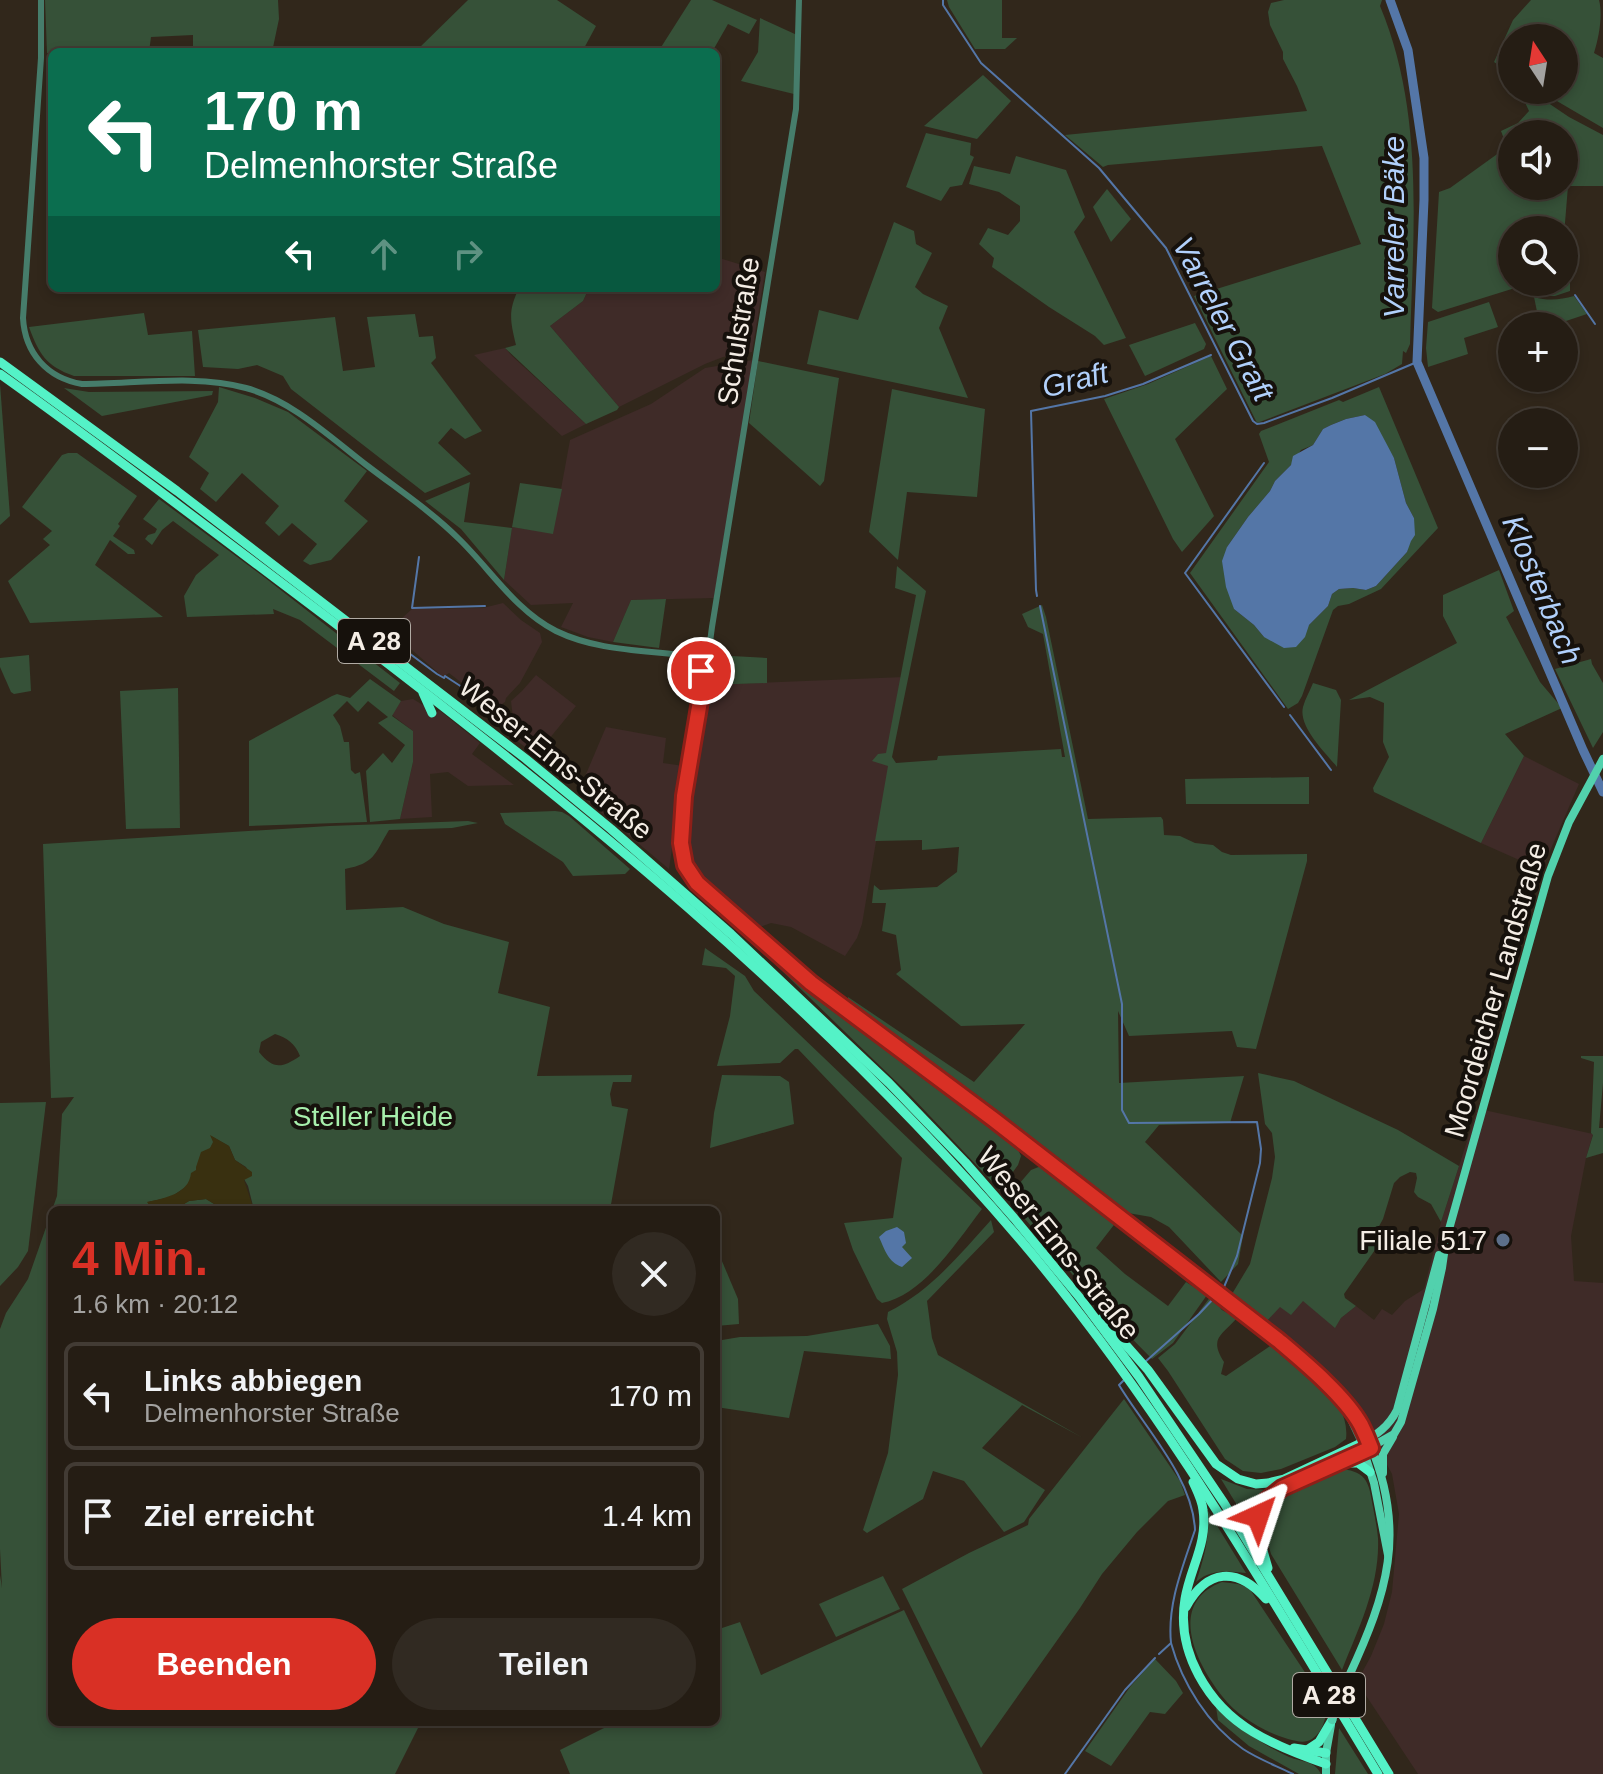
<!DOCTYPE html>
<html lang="de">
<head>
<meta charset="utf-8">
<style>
  body { margin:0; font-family:Helvetica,sans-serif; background:#312a22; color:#f1f3f6; height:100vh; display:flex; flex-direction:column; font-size:30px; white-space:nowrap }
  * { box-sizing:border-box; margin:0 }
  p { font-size:26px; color:#a3a2a0 }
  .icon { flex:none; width:44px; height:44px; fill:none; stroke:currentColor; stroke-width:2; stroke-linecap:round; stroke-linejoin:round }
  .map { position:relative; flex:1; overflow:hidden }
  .panel { position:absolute; left:48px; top:1206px; width:672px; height:520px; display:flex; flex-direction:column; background:#251d14; border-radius:12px; box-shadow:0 4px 12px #0003,0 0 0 2px #423b34 }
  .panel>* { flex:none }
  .guide { position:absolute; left:48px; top:48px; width:672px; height:244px; border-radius:12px; box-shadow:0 4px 12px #0003,0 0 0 2px #423b34; background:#0b6e4f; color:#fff; overflow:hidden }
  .needle { width:52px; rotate:348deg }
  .buttons { position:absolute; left:1498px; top:24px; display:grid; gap:16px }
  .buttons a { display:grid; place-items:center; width:80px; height:80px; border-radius:50%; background:#251d14; box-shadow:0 4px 12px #0003,0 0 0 2px #423b34; font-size:40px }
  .pin { position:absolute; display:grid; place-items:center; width:68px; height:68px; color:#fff; margin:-34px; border:4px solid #fff; border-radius:50%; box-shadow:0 2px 8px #0007 }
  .me { position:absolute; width:88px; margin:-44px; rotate:42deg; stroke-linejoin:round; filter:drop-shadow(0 0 6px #0008) }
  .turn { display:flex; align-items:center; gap:28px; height:168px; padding:0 24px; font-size:36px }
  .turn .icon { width:104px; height:104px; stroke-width:2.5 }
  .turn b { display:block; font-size:56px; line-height:68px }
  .lanes { display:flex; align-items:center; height:76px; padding:0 24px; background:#0003; justify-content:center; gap:40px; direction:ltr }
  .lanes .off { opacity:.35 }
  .round { display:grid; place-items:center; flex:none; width:84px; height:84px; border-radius:42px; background:#312a22 }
  .summary { display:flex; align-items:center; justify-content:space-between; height:136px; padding:0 24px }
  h1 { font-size:48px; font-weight:700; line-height:60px; color:#d93025 }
  .button { display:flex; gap:16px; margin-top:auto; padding:16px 24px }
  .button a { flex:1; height:92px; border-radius:48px; background:#d93025; color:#fff; font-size:32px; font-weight:700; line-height:92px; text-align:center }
  .button a+a { background:#312a22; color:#f1f3f6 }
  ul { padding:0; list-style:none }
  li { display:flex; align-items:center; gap:24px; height:108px; margin:0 16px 12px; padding:0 8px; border:4px solid #423b34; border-radius:12px }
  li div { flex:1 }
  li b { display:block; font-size:30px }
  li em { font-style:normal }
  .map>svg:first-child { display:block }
</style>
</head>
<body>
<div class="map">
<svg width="1603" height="1774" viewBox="0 0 1603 1774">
  <rect width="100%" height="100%" fill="#31271b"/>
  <g fill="#3f2b28">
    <path d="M716 257 765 272 752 352 723 357 705 364 619 407 550 326 583 301 589 288H716Z"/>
    <path d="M505 348 512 356 586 424 562 436 474 355Z"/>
    <path d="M753 360 714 598 631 600 613 642 588 637 561 627 573 603 531 605 504 580 512 527 553 533 570 440 651 404 705 368Z"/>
    <path d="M503 603 521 620 540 633 542 642 520 683 506 698 505 702 495 709 449 673 443 677 389 630 412 609 483 608Z"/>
    <path d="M536 675 576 706 536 755 505 732 513 718 511 701 522 691Z"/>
    <path d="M904 677 862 924 857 938 845 956 791 927 771 923 757 928 700 875 691 857 689 839 691 806 709 685Z"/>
    <path d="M413 699 436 713 439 710 480 743 472 754 514 785 468 786 448 772 430 774 432 817 400 819 413 762V731L392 715 401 701Z"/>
    <path d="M606 727 666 738 663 763 684 766 669 869 578 793Z"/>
    <path d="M1524 756 1579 784 1543 867 1537 868 1481 843Z"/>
    <path d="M1477 1110H1484L1593 1134 1586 1158 1571 1236 1574 1281 1603 1283V1774H1418L1357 1682 1371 1656 1384 1624 1392 1592 1399 1514 1392 1474 1364 1422 1320 1368 1266 1322 1280 1306 1303 1300 1335 1327 1341 1318 1356 1306 1374 1320 1382 1309 1392 1315 1405 1301 1424 1289 1441 1222Z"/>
  </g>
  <g fill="#365138" fill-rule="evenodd">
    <path d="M45 0H278L279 19 272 52H193V35L151 37 149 52 47 53Z"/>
    <path d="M468 0H557L596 26 582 52H415Z"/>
    <path d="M691 0H712L757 20 749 34 728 24 712 52H658Z"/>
    <path d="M947 0H1002V38H1017L1005 49H975L949 7Z"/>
    <path d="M1284 0H1382L1380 6C1425 113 1413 232 1410 344L1406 353 1403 351 1402 364 1385 374 1257 423 1194 296 1361 244 1322 146 1108 165 1103 167 1065 135 1307 111 1297 86 1283 59V52L1270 25 1268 12 1271 3Z"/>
    <path d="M1531 0H1599C1603 15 1599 37 1594 53L1603 58V128L1538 90H1564V38H1512V74L1494 62 1513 20Z"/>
    <path d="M760 18 797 35 794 94 741 81 758 52Z"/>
    <path d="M983 75 1011 101 977 139 924 126Z"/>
    <path d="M1532 92 1569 117 1603 135V186H1568L1564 235V230H1512V282H1564V277L1570 280V291L1555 296H1540L1515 288 1438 312 1432 308 1439 192 1450 188 1507 147 1501 131 1518 123 1529 111 1522 96ZM1512 134H1564V186H1512Z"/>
    <path d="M926 133 971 143 970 155 974 157 962 185 950 187 941 201 906 187Z"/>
    <path d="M1016 156 1066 170 1085 217 1074 232 1126 338 1104 345 1095 336 1049 307 992 267 994 258 979 244 988 228 1008 235 1020 221V206L999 192 969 184 974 166 1010 174Z"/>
    <path d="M1107 189 1131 219 1111 242 1093 207Z"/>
    <path d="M894 222 914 231 916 244 932 253 915 287 923 294 948 306 939 328 968 398 807 364 819 310 858 320Z"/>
    <path d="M519 288H589L583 301 550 326 619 407 617 410 586 424 505 348 516 345C510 320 508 311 519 288Z"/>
    <path d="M1574 296 1587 314 1551 326H1540L1534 297C1548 301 1560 300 1574 296Z"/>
    <path d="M1489 302 1498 327 1464 338 1468 354 1428 367 1426 348 1428 322Z"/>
    <path d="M144 313 148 335 192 331 195 376H74C46 366 39 354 29 327Z"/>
    <path d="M415 314 419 337 433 336 436 358 431 363 482 431 465 439 451 428 438 443 471 474 425 493 291 389 283 376 257 365 238 369 203 367 198 330 335 317 343 371 375 367 367 317Z"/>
    <path d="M1195 323 1206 344 1204 349 1145 376 1129 345Z"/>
    <path d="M1211 356 1227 389 1175 439 1214 516 1182 552 1173 539 1104 399 1148 384Z"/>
    <path d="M758 361 839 378 824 481 820 486 749 423Z"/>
    <path d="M0 384 10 516 0 525Z"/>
    <path d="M219 387 255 398 288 412 367 471 344 501 368 521 331 560 310 565 303 561 317 544 292 523 279 536 265 523 279 506 242 473 216 502 200 489 209 473 189 457 218 402Z"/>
    <path d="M1379 387 1438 528 1381 589 1349 604 1338 606 1333 610 1302 696 1298 703 1288 709 1190 573 1269 462 1259 434 1261 431 1339 400 1343 402ZM1365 415 1394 458 1406 503 1414 518 1407 552 1376 586 1366 590 1353 588 1339 589 1332 594 1328 606 1309 625 1264 637 1254 625 1234 609 1227 547 1248 517 1270 491 1275 481 1291 465 1301 450 1313 445 1323 429 1331 425 1346 419Z"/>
    <path d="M64 388 89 392 213 391 212 395 102 416Z"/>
    <path d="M892 389 985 409 977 497 907 492 898 560 869 532Z"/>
    <path d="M68 453H77L137 496 118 524 120 526 113 536 134 550 135 554H128L110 540 95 565 163 617 30 623 8 581 50 545 43 539 52 531 22 507 62 455Z"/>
    <path d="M470 482 464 522 512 528 504 580 461 529 425 501Z"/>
    <path d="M520 483 562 489 553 534 512 527Z"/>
    <path d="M159 499 264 577 400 683 394 691 300 620 273 609 274 614 187 617 184 596 196 575 219 555 173 521 162 530 152 545 145 539 148 535 155 533 157 529 143 519Z"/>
    <path d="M897 566 926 591 892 757 896 763 937 760 938 756 1061 749 1062 757H1065L1043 634 1028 627 1022 614 1042 605 1046 617 1088 819 1161 817 1163 820 1164 835 1180 836 1195 843 1213 845 1222 852 1231 855 1307 854V861L1256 1049 1237 1047 1232 1031 1129 1036 1118 1011 1119 1083 1244 1076 1230 1123 1159 1125 1145 1142 1243 1236 1238 1264 1221 1282 1169 1227 1151 1217 1128 1213 1019 1128 848 1004V997L974 1082 1025 1024 961 1026 896 974 901 970 896 935 882 931 886 903H872L874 885 880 890 937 887 957 872 959 847 922 850V840L875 841 888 766 872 761 878 754 886 753 916 595 895 588Z"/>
    <path d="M1499 570 1514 611 1506 617 1540 682 1562 708 1505 734 1524 756 1481 843 1374 792 1373 788 1389 757 1383 742 1384 703 1370 697 1349 700 1457 643 1443 616V595Z"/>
    <path d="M666 599 659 648 613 642 631 600Z"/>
    <path d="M29 655 31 691 14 694 11 692 0 667V658Z"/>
    <path d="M713 655 767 658V683L709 685Z"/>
    <path d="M1591 659 1592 664 1603 683V732L1593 748 1555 669Z"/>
    <path d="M370 679 401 701 392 716 413 731V762L400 819 370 822 366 771 383 753 392 763 405 745 378 723 388 717 368 701 358 712 347 701 333 715 340 726 344 742H349L351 770 355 774 360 772 367 822 249 826V741L332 696 337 694 350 698Z"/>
    <path d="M1313 683 1336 690 1341 700 1337 767C1326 753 1298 727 1303 707 1305 699 1310 691 1313 683Z"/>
    <path d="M178 688 180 828 126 829 120 691Z"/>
    <path d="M1309 777V804H1186L1185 779Z"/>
    <path d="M555 811 562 812 569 816 630 869 625 874 573 876 563 862 505 824 500 813Z"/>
    <path d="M468 821 478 823 452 828 389 830C374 855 375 863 345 869L346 910 403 907 444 924 509 942 498 993 550 1007 537 1076 632 1075 631 1082H613L610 1094 612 1106 628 1109 610 1210H254L248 1186 244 1179 248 1171 246 1167 235 1160 229 1146 211 1136 214 1142 187 1186 171 1197 148 1202 150 1205 179 1207 189 1201 206 1199 224 1210H52V1722H421L395 1774H0V1575L2 1588 0 1549V1329L6 1313 28 1279 57 1196 62 1114 74 1097 51 1098 43 844 329 826ZM275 1034C287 1038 295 1043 300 1056 281 1069 273 1069 259 1052L261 1042Z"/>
    <path d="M705 948 745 976 754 991 982 1209C957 1241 924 1295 882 1303L877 1299 853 1250 844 1223 893 1218 902 1158 798 1049H795L780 1063 717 1066 730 1016 735 976 726 968 702 965Z"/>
    <path d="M780 961 1015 1143 1021 1156 1018 1165 1000 1190 910 1095 776 965Z"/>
    <path d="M1581 1056H1603V1083L1599 1128H1603V1153L1586 1158 1593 1135 1591 1133 1594 1062 1581 1058Z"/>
    <path d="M1258 1073 1294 1081 1398 1130 1459 1166 1441 1222 1431 1204 1418 1197 1414 1192 1417 1178 1416 1173 1410 1172 1400 1177 1394 1183 1383 1219 1378 1228 1377 1247 1344 1294 1345 1298 1356 1306 1341 1318 1335 1328 1303 1301 1291 1315 1280 1307 1266 1322 1232 1294 1250 1264 1272 1178 1275 1157 1272 1133 1265 1124Z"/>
    <path d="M722 1075 780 1076 789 1082 794 1124 710 1148 714 1113Z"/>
    <path d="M46 1102 28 1251 18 1267 0 1286V1103Z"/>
    <path d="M1041 1166 1117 1221 1096 1248 1125 1274 1168 1306 1186 1282 1207 1295 1173 1343 1152 1359 1096 1302 1007 1198 1031 1170Z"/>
    <path d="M991 1220 994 1232 927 1301 932 1338 938 1355 1083 1438 1022 1405 982 1448 1045 1490 1024 1522 1004 1532 964 1481 933 1471 923 1499 867 1533 863 1530 888 1453 898 1375 897 1352 887 1319 888 1312C932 1290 959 1255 991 1220Z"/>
    <path d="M716 1247 738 1299 739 1324 716 1326Z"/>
    <path d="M1211 1296 1222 1310 1237 1318C1221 1336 1209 1338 1224 1362L1221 1374 1226 1376 1273 1344C1302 1366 1351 1397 1346 1439L1335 1447 1281 1469 1261 1473 1243 1471 1225 1459 1168 1371 1158 1358 1175 1344Z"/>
    <path d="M878 1324 890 1346 891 1359 804 1351 789 1418 716 1407V1341L740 1337 807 1336Z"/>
    <path d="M1124 1399 1180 1481 1185 1495 1168 1501 1137 1532 1102 1574 1080 1608 981 1748 902 1589 969 1553 1028 1525 1029 1519Z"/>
    <path d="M1342 1469C1368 1472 1369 1484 1373 1507 1375 1517 1377 1528 1378 1538 1380 1585 1359 1627 1342 1670L1271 1554 1265 1534 1266 1517 1276 1500 1329 1472Z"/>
    <path d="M1221 1479 1247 1489 1269 1490 1252 1508 1251 1528Z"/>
    <path d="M1208 1511 1246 1573C1227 1571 1211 1569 1196 1582 1204 1559 1210 1536 1208 1511Z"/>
    <path d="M883 1576 900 1609 836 1637 819 1604Z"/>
    <path d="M1222 1582 1238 1584 1249 1588 1328 1707C1325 1719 1323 1732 1312 1739 1304 1744 1297 1741 1288 1739 1264 1732 1237 1716 1222 1696 1195 1662 1167 1603 1222 1582Z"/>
    <path d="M904 1610 983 1774H570L560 1750 616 1722H716V1630L740 1622 761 1675Z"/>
    <path d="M1155 1659 1176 1681 1183 1693 1165 1714 1150 1712 1111 1766 1085 1751 1130 1687Z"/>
    <path d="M1216 1707C1239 1727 1262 1745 1289 1757 1302 1762 1315 1761 1321 1774H1299L1249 1746 1218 1720Z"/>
    <path d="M1339 1728 1368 1774H1335Z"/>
  </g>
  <path fill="#393010" d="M210 1135 229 1146 235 1160 252 1172V1176L244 1180 254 1210H224L206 1199 189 1201 179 1207 162 1205H149L147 1202C165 1198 189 1194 191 1173L196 1170V1167L201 1152 210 1148 213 1142Z"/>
  <g fill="#5476a7">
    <path d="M1365 415 1375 422 1394 458 1406 503 1414 518 1415 535 1411 541 1407 552 1376 586 1366 590 1353 588 1339 589 1332 594 1328 606 1309 625 1305 637 1296 647 1284 648 1264 637 1254 625 1234 609 1226 587 1222 561 1227 547 1248 517 1270 491 1275 481 1291 465 1293 456 1313 445 1323 429 1331 425 1346 419Z"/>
    <path d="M897 1227 904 1232 906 1243 902 1247 912 1258 902 1267C888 1262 885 1250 879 1237L886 1231Z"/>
  </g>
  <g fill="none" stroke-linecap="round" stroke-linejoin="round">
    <g stroke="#5476a7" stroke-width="2">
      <path d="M943 0V5L981 63 1099 168 1166 248 1253 421 1257 424 1264 423 1332 398 1417 362"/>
      <path d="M1575 295 1595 324"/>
      <path d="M1264 463 1185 573 1284 707"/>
      <path d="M419 557 412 608 485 606"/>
      <path d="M1037 596 1036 590 1031 411 1105 396 1143 384 1211 355"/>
      <path d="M1040 606 1122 1004V1110L1129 1123 1257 1122 1261 1149 1260 1163 1237 1256 1224 1287"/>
      <path d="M366 621 437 674 444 678 445 676 468 691 472 698 485 707"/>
      <path d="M1290 715 1331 770"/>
      <path d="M1145 1362 1199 1314 1215 1297"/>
      <path d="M1125 1379 1119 1385C1145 1428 1193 1478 1195 1530 1183 1566 1167 1604 1171 1643L1159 1654"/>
      <path d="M1171 1643C1182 1683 1208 1725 1243 1749 1258 1759 1277 1766 1293 1774"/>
      <path d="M1065 1774 1125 1690 1155 1658"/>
    </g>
    <path stroke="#5476a7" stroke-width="9" d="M1390 0 1408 50 1424 158V200L1417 362 1583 750 1603 792"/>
    <g stroke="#467d6b" stroke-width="6">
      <path d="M41 0V58L23 318C25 353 47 378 82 384 134 384 197 374 246 388 293 401 331 438 369 467 399 490 432 512 459 539 491 570 515 610 556 631 595 650 639 650 681 655 694 659 700 665 702 679L684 796 681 843 685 865 697 883 811 983 993 1119 1278 1340C1312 1368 1349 1399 1368 1440"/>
      <path d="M698 664C710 655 710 641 712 627L796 109 799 0"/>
      <path d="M1345 1409 1361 1443"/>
    </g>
    <g stroke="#52d1ad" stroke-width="8">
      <path d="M1364 1451 1394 1434 1401 1422 1433 1309 1442 1268 1446 1240 1548 876 1569 822 1603 759"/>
      <path d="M1383 1473V1454L1393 1437"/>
      <path d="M1388 1555 1374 1483 1361 1443C1377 1435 1389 1426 1397 1410L1439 1255"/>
      <path d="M1349 1676C1387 1594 1407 1532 1370 1444"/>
      <path d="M1326 1774V1753L1331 1725"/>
    </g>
    <g stroke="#54f2c7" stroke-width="9">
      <path d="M0 362 177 491 526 759 611 829 731 934 889 1083 965 1162 1014 1218 1080 1298 1139 1377 1224 1503 1389 1774"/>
      <path d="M0 374C111 453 219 536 328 618 573 804 816 1001 1017 1236 1158 1401 1266 1589 1378 1774"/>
      <path d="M423 693 432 713"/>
      <path d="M1102 1318 1148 1370 1216 1464 1238 1479 1256 1484 1268 1483 1284 1479 1361 1443"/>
      <path d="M1343 1463H1358L1370 1472"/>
      <path d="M1193 1482C1197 1491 1202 1500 1203 1510 1208 1543 1190 1568 1185 1599 1176 1652 1208 1705 1253 1732 1276 1746 1300 1755 1326 1764"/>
      <path d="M1268 1568 1257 1530 1260 1511 1267 1500 1282 1488 1364 1451"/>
      <path d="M1186 1607C1207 1569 1237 1566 1266 1599"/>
      <path d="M1294 1748 1326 1753"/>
      <path d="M1307 1750 1319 1742 1332 1720"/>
    </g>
    <path stroke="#52d1ad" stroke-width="8" d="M1332 1720 1349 1676"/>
  </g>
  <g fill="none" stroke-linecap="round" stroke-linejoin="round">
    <g stroke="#8d1f18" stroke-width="20">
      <path id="route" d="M701 671 702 689 684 796 681 843 685 865 697 883 811 983 993 1119 1278 1340C1304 1362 1345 1396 1361 1425 1365 1433 1368 1440 1371 1448L1282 1488 1267 1500 1258 1516"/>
    </g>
    <use href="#route" stroke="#d93025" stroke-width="14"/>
  </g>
  <circle fill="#5c6f8a" stroke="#16110c" stroke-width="3" cx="1503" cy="1240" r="8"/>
  <g text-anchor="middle" stroke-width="8" stroke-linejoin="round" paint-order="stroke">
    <g fill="#16110c" stroke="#b1aba4" stroke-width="2">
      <rect x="338" y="619" width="72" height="44" rx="6"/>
      <rect x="1293" y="1673" width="72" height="44" rx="6"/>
    </g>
    <g font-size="26" font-weight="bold" fill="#f4ede5">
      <text x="374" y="650">A 28</text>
      <text x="1329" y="1704">A 28</text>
    </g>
    <g font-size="28" fill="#f4ede5" stroke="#16110c">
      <text transform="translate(738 331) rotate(-81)" y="10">Schulstraße</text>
      <text transform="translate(556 758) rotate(39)" y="10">Weser-Ems-Straße</text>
      <text transform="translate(1495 990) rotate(-74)" y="10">Moordeicher Landstraße</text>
      <text transform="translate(1059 1243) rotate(51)" y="10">Weser-Ems-Straße</text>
    </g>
    <g font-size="28" fill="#a7efac" stroke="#16110c">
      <text x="373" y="1126">Steller Heide</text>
    </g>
    <g font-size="28" fill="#f4ede5" stroke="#16110c" text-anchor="end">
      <text x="1487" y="1250">Filiale 517</text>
    </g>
    <g font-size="30" font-style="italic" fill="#b1d0fb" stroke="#16110c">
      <text transform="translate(1394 227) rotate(-90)" y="10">Varreler Bäke</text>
      <text transform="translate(1223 319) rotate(62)" y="10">Varreler Graft</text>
      <text transform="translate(1075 380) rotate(-14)" y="10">Graft</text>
      <text transform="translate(1542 590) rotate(67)" y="10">Klosterbach</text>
    </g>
  </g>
</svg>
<div class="buttons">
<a><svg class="needle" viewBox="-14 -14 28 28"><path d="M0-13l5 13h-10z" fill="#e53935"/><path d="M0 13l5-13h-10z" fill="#a3a2a0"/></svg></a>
<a><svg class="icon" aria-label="sound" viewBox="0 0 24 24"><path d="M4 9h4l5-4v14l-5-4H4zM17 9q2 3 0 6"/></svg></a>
<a><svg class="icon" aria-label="search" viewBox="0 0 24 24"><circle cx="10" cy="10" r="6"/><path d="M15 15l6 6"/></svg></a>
<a>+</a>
<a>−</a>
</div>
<div class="pin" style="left:701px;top:671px;background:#d93025"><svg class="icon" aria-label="arrive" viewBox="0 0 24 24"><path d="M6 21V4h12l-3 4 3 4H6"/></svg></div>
<svg class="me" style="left:1258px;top:1516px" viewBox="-20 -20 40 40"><path d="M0-17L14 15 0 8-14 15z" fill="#d93025" stroke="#fff" stroke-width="4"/></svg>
<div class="guide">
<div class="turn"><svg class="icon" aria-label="left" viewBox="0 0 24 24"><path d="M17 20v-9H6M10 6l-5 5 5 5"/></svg><div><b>170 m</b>Delmenhorster Straße</div></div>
<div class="lanes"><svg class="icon" aria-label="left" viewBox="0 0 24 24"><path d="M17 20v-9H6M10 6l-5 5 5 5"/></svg><svg class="icon off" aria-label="ahead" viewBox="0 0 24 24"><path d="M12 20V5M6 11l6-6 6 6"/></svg><svg class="icon off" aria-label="right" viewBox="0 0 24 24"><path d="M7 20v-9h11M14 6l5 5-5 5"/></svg></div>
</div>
<section class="panel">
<div class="summary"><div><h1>4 Min.</h1><p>1.6 km · 20:12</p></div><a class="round"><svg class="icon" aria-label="close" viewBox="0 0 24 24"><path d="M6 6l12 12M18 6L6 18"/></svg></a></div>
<ul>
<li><svg class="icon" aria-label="left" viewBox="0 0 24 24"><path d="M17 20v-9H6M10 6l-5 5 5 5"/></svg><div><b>Links abbiegen</b><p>Delmenhorster Straße</p></div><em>170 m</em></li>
<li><svg class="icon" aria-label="arrive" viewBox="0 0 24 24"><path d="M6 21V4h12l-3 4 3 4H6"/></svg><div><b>Ziel erreicht</b></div><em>1.4 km</em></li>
</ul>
<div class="button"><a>Beenden</a><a>Teilen</a></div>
</section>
</div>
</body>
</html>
